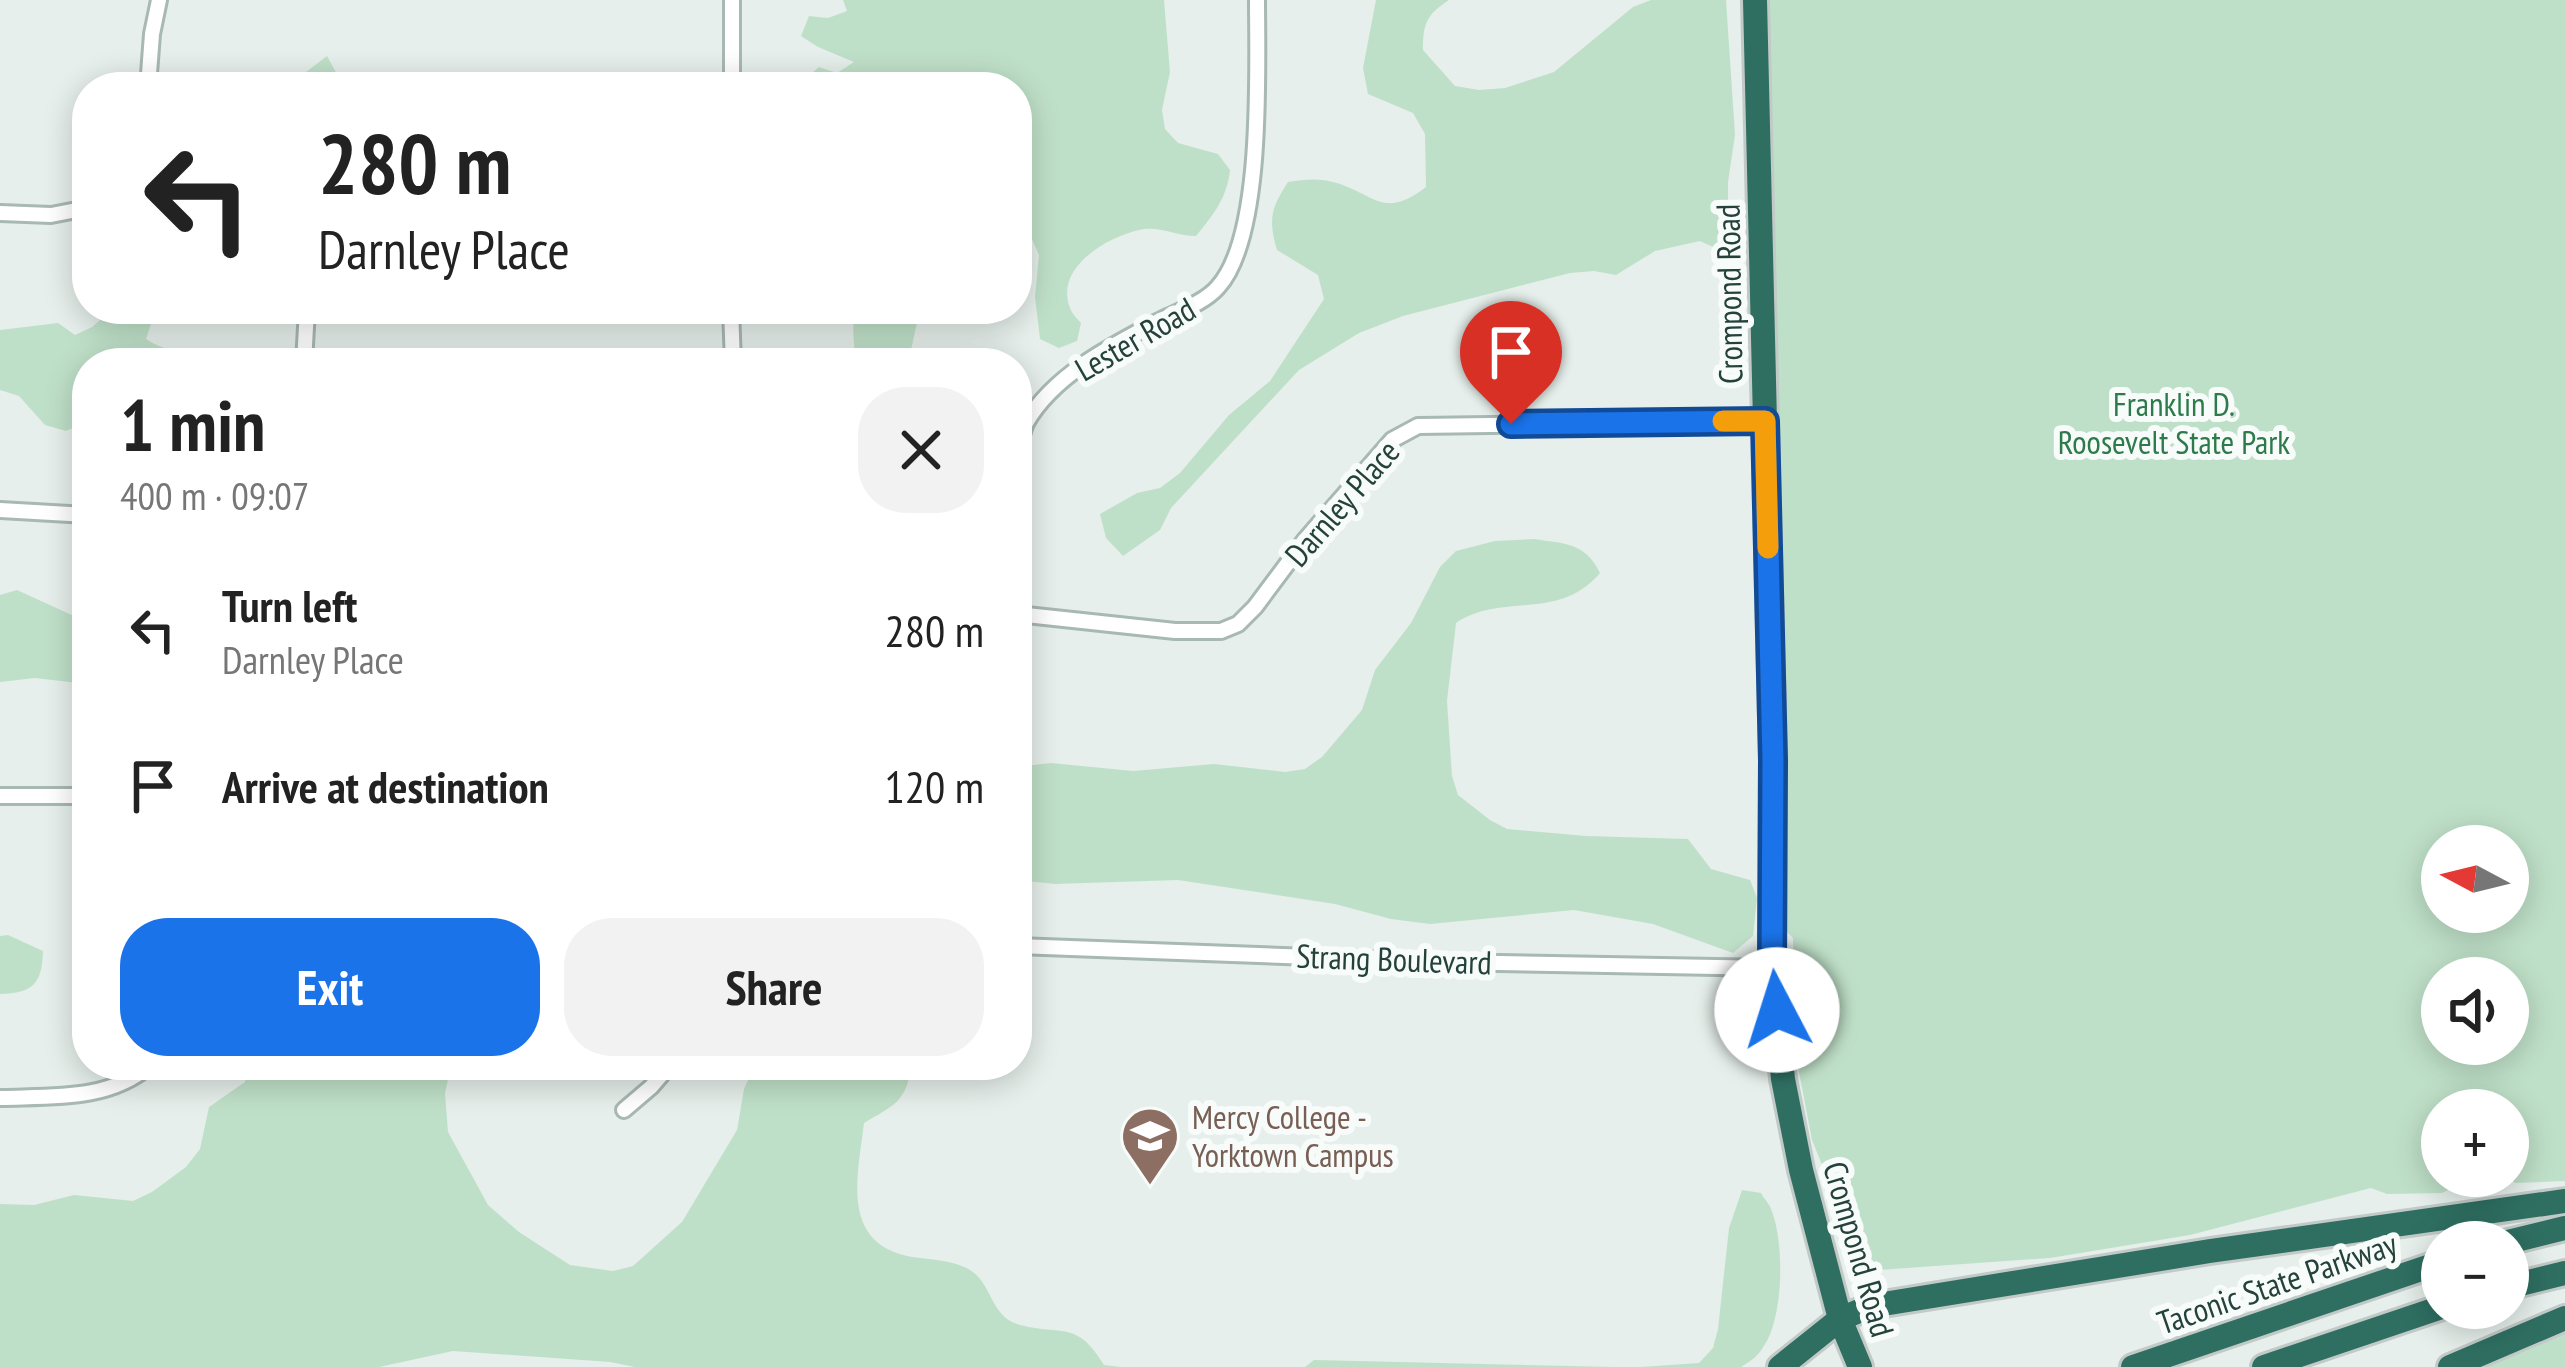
<!DOCTYPE html>
<html lang="en">
<head>
<meta charset="utf-8">
<style>
  body { margin:0; font-family:"PT Sans Narrow",sans-serif; background:#f2f2f2; color:#222; height:100vh; display:flex; flex-direction:column; font-size:45px; white-space:nowrap }
  * { box-sizing:border-box; margin:0 }
  p { font-size:39px; color:#767676 }
  .icon { flex:none; width:66px; height:66px; fill:none; stroke:currentColor; stroke-width:2; stroke-linecap:round; stroke-linejoin:round }
  .map { position:relative; flex:1; overflow:hidden }
  .side { position:absolute; left:72px; top:348px; width:960px; height:732px; display:flex; flex-direction:column; background:#fff; border-radius:48px; box-shadow:0 6px 30px #0003 }
  .side>* { flex:none }
  .top-card { position:absolute; left:72px; top:72px; width:960px; height:252px; border-radius:48px; box-shadow:0 6px 30px #0003; background:#fff; color:#222; overflow:hidden }
  .needle { width:78px; rotate:277deg }
  .fabs { position:absolute; left:2421px; top:825px; display:grid; gap:24px }
  .fabs a { display:grid; place-items:center; width:108px; height:108px; border-radius:50%; background:#fff; box-shadow:0 6px 30px #0003; font-size:60px }
  .pin { position:absolute; display:grid; place-items:center; width:102px; height:102px; color:#fff; margin:-123px -51px; border-radius:50% 50% 50% 0; rotate:-45deg; box-shadow:0 0 12px #0007 }
  .pin .icon { rotate:45deg }
  .me { position:absolute; width:132px; margin:-66px; rotate:355deg; stroke-linejoin:round; filter:drop-shadow(0 0 9px #0008) }
  .turn { display:flex; align-items:center; gap:42px; height:252px; padding:0 48px; font-size:54px }
  .turn .icon { width:156px; height:156px; stroke-width:2.5 }
  .turn b { display:block; font-size:84px; line-height:102px }
  .round { display:grid; place-items:center; flex:none; width:126px; height:126px; border-radius:48px; background:#f2f2f2 }
  .overview { display:flex; align-items:center; justify-content:space-between; height:204px; padding:0 48px }
  h1 { font-size:72px; font-weight:800; line-height:90px }
  .cta { display:flex; gap:24px; margin-top:auto; padding:24px 48px }
  .cta a { flex:1; height:138px; border-radius:48px; background:#1a73e8; color:#fff; font-size:48px; font-weight:800; line-height:138px; text-align:center }
  .cta a+a { background:#f2f2f2; color:#222 }
  ul { padding:0; list-style:none }
  li { display:flex; align-items:center; gap:36px; height:156px; padding:0 48px }
  li div { flex:1 }
  li b { display:block; font-size:45px }
  li em { font-style:normal }
  .map>svg:first-child { display:block }
</style>
</head>
<body>
<div class="map">
<svg width="2565" height="1367" viewBox="0 0 2565 1367">
  <rect width="100%" height="100%" fill="#e6efeb"/>
  <g fill="#bfe0c8" fill-rule="evenodd">
    <path d="M843 0H1164L1170 72 1162 110 1165 129 1178 143 1218 154 1230 170C1227 198 1214 214 1196 236 1176 236 1159 225 1139 230 1108 237 1054 267 1070 308 1072 314 1077 318 1081 323L1077 341 1059 348 1040 339 1035 297 1039 255 1031 237 1017 232V87H807L804 80 819 67 837 73 854 62 818 47 801 36 809 16 828 18 847 11Z"/>
    <path d="M1376 0H1449C1426 15 1423 24 1423 50L1455 86 1479 90 1505 88 1554 72 1633 7 1651 0H1726L1735 135 1728 182V229L1722 251 1700 241 1655 251 1616 275 1594 271 1570 273 1403 316 1359 333 1299 370 1171 508 1160 530 1123 556 1106 538 1100 514 1137 493 1160 488 1180 473 1229 415 1270 381 1324 299 1318 275 1277 250C1268 219 1271 208 1288 182 1306 179 1320 178 1337 183 1377 196 1384 219 1426 187L1425 134 1413 113 1368 94 1363 68Z"/>
    <path d="M1767 0H2565V1181L2515 1183 2506 1176 2508 1110H2442V1176H2468L2469 1179 2442 1193 2387 1194 2371 1188 2190 1235 2050 1258 1865 1271 1812 1140 1786 1004 1794 990 1793 938 1785 930ZM2442 846H2508V912H2442ZM2442 978H2508V1044H2442Z"/>
    <path d="M327 56 344 87H242L259 72 297 79Z"/>
    <path d="M113 309H144L152 321 146 339C165 352 180 349 196 363H87V422L66 431 45 425 19 396 0 390V330L58 323 75 335 92 327Z"/>
    <path d="M856 309H920L909 359 903 363H854C856 343 850 328 856 309Z"/>
    <path d="M1534 539C1565 544 1585 542 1600 573 1559 622 1502 592 1456 623L1447 701 1452 776 1458 795 1490 820 1507 829 1586 836 1688 839 1711 869 1750 880 1757 898 1753 936 1733 953 1653 924 1574 910 1430 924 1391 919 1335 904 1178 880 1055 884 1017 880V767L1051 763 1133 771 1214 764 1285 772 1305 769 1322 757 1362 710 1375 670 1411 623 1440 567 1456 551 1495 541Z"/>
    <path d="M17 590 87 622V684L35 678 0 682V595Z"/>
    <path d="M8 935 43 951C42 984 33 993 0 994V936Z"/>
    <path d="M249 1065H455L449 1075 445 1093 448 1132 488 1205 519 1232 570 1265 613 1271 633 1266 682 1222 737 1130 744 1089 755 1065H831L836 1072 856 1074 875 1065H911C907 1102 894 1105 864 1123 858 1174 840 1241 907 1256 927 1260 952 1259 970 1270 992 1283 990 1315 1017 1324 1060 1337 1076 1318 1104 1365L1121 1367H635L610 1362 453 1351 379 1367H0V1204L34 1205 74 1195 133 1201 152 1192 186 1167 200 1149 209 1107 245 1082Z"/>
    <path d="M1742 1190 1761 1193C1764 1199 1769 1203 1771 1209 1785 1242 1784 1321 1762 1349 1757 1357 1749 1362 1741 1367H1641L1699 1363 1713 1348 1718 1329 1729 1228Z"/>
    <path d="M2565 1329V1367H2485Z"/>
    <path d="M1314 1360 1615 1367H1305Z"/>
  </g>
  <g fill="none" stroke-linecap="round" stroke-linejoin="round">
    <g stroke="#a8b8b2" stroke-width="20">
      <g id="street">
        <path d="M148 87 152 34 159 0"/>
        <path d="M732 87V0"/>
        <path d="M0 213 51 215 87 208"/>
        <path d="M731 309 733 363"/>
        <path d="M304 363 307 309"/>
        <path d="M1017 458C1019 447 1021 434 1026 423 1054 374 1115 344 1163 319 1182 310 1205 302 1218 287 1264 236 1257 68 1257 0"/>
        <path d="M0 510 87 515"/>
        <path d="M1017 614 1175 631H1221L1238 624 1255 607 1305 540 1392 440 1418 426 1765 421"/>
        <path d="M0 796H87"/>
        <path d="M1017 946 1443 962 1772 968"/>
        <path d="M0 1098C52 1096 109 1101 150 1065"/>
        <path d="M624 1110 651 1087 670 1065"/>
      </g>
    </g>
    <g stroke="#c2cac8" stroke-width="30">
      <g id="highway">
        <path d="M1755 0 1773 760 1772 968 1783 1079 1801 1170 1840 1319 1860 1367"/>
        <path d="M2508 1242 2565 1228"/>
        <path d="M2508 1287 2565 1273"/>
        <path d="M1780 1367 1840 1319 1871 1306 2210 1251 2565 1201"/>
        <path d="M2133 1367 2442 1262"/>
        <path d="M2264 1367 2442 1307"/>
        <path d="M2450 1367 2565 1318"/>
      </g>
    </g>
    <use href="#street" stroke="#fff" stroke-width="14"/>
    <use href="#highway" stroke="#2f6f62" stroke-width="24"/>
  </g>
  <g fill="none" stroke-linecap="round" stroke-linejoin="round">
    <g stroke="#114b97" stroke-width="30">
      <path id="route" d="M1511 424 1765 421 1773 760 1772 968 1777 1010"/>
    </g>
    <use href="#route" stroke="#1a73e8" stroke-width="21"/>
    <path stroke="#f59e0b" stroke-width="21" d="M1723 421H1765L1768 548"/>
  </g>
  <defs>
    <g id="school-pin" transform="scale(3)"><path d="M0 17L-7.5 6A9.5 9.5 0 1 1 7.5 6Z" fill="#8d6e63" stroke="#f7fbf9"/><path d="M0-5L7-2L0 1L-7-2ZM-4 1L0 2.5L4 1V4Q0 6-4 4Z" fill="#fff"/></g>
  </defs>
  <g fill-rule="evenodd">
    <use href="#school-pin" x="1150" y="1136"/>
  </g>
  <g text-anchor="middle" stroke-width="12" stroke-linejoin="round" paint-order="stroke">
    <g font-size="33" fill="#24423a" stroke="#f7fbf9">
      <text transform="translate(1729 294) rotate(-91)" y="12">Crompond Road</text>
      <text transform="translate(1135 339) rotate(-30)" y="12">Lester Road</text>
      <text transform="translate(1342 503) rotate(-49)" y="12">Darnley Place</text>
      <text transform="translate(1394 959) rotate(2)" y="12">Strang Boulevard</text>
      <text transform="translate(1859 1249) rotate(74)" y="12">Crompond Road</text>
      <text transform="translate(2277 1283) rotate(-19)" y="12">Taconic State Parkway</text>
    </g>
    <g font-size="33" fill="#2d7a4b" stroke="#f7fbf9">
      <text x="2174" y="416">Franklin D.<tspan x="2174" dy="38">Roosevelt State Park</tspan></text>
    </g>
    <g font-size="33" fill="#785e54" stroke="#f7fbf9" text-anchor="start">
      <text x="1192" y="1129">Mercy College -<tspan x="1192" dy="38">Yorktown Campus</tspan></text>
    </g>
  </g>
</svg>
<div class="fabs">
<a><svg class="needle" viewBox="-14 -14 28 28"><path d="M0-13l5 13h-10z" fill="#e53935"/><path d="M0 13l5-13h-10z" fill="#767676"/></svg></a>
<a><svg class="icon" aria-label="sound" viewBox="0 0 24 24"><path d="M4 9h4l5-4v14l-5-4H4zM17 9q2 3 0 6"/></svg></a>
<a>+</a>
<a>−</a>
</div>
<div class="pin" style="left:1511px;top:424px;background:#d93025"><svg class="icon" aria-label="arrive" viewBox="0 0 24 24"><path d="M6 21V4h12l-3 4 3 4H6"/></svg></div>
<svg class="me" style="left:1777px;top:1010px" viewBox="-20 -20 40 40"><circle r="19" fill="#fff"/><path d="M0-13L10 11 0 6-10 11z" fill="#1a73e8"/></svg>
<div class="top-card">
<div class="turn"><svg class="icon" aria-label="left" viewBox="0 0 24 24"><path d="M17 20v-9H6M10 6l-5 5 5 5"/></svg><div><b>280 m</b>Darnley Place</div></div>
</div>
<section class="side">
<div class="overview"><div><h1>1 min</h1><p>400 m · 09:07</p></div><a class="round"><svg class="icon" aria-label="close" viewBox="0 0 24 24"><path d="M6 6l12 12M18 6L6 18"/></svg></a></div>
<ul>
<li><svg class="icon" aria-label="left" viewBox="0 0 24 24"><path d="M17 20v-9H6M10 6l-5 5 5 5"/></svg><div><b>Turn left</b><p>Darnley Place</p></div><em>280 m</em></li>
<li><svg class="icon" aria-label="arrive" viewBox="0 0 24 24"><path d="M6 21V4h12l-3 4 3 4H6"/></svg><div><b>Arrive at destination</b></div><em>120 m</em></li>
</ul>
<div class="cta"><a>Exit</a><a>Share</a></div>
</section>
</div>
</body>
</html>
